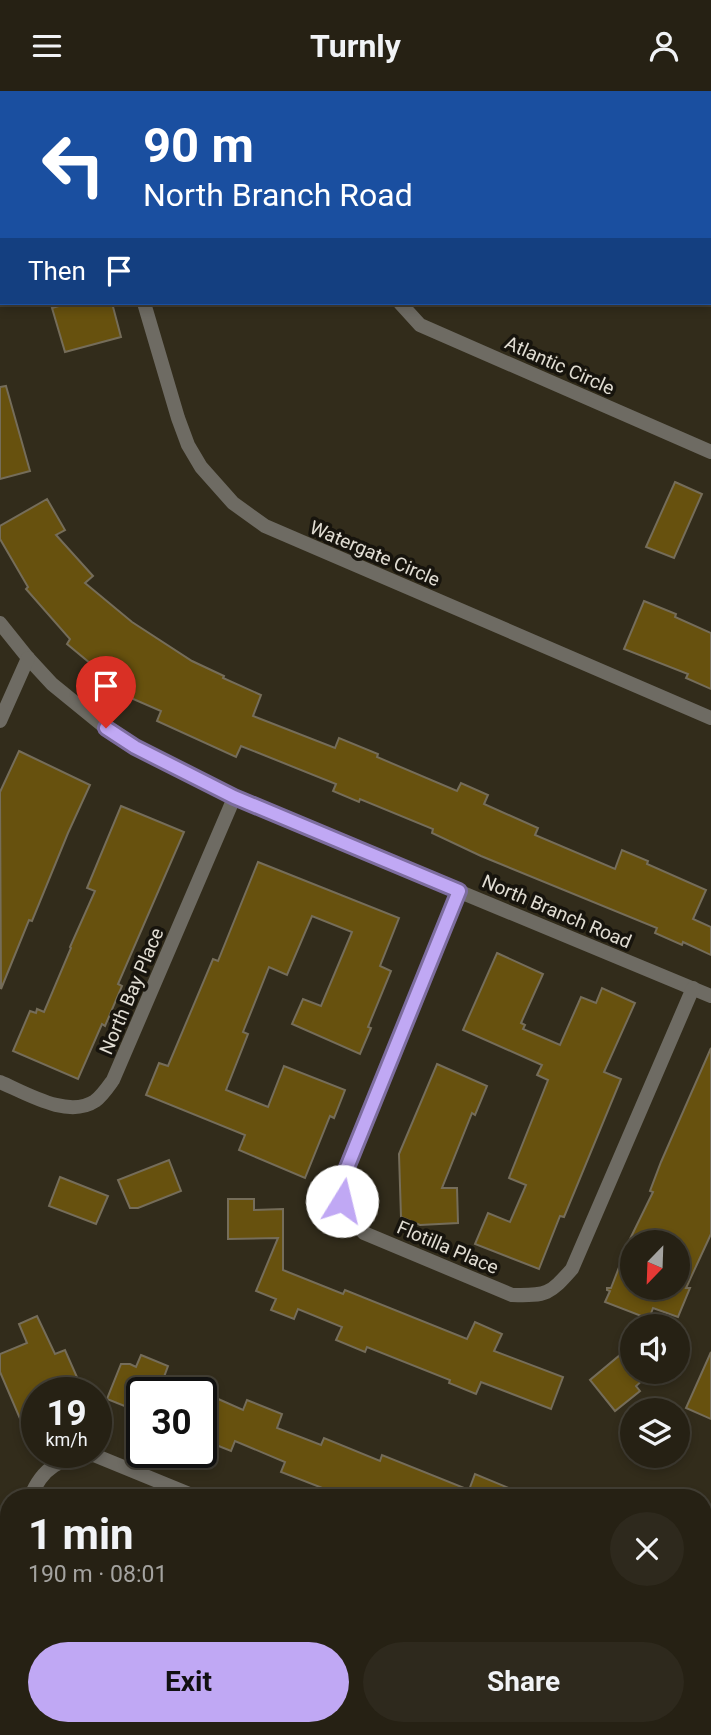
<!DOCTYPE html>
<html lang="en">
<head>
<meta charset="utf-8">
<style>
  body { margin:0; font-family:Roboto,sans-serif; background:#2e291d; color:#f1f3f6; height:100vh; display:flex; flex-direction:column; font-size:26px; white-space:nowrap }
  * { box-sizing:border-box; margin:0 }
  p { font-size:23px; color:#a4a3a0 }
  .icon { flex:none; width:38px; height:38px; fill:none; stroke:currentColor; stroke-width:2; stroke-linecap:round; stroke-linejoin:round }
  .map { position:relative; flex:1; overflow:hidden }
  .side { position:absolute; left:0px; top:1398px; width:712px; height:247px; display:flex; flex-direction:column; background:#262114; border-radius:28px 28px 0 0; box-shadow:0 4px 10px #0003,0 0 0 2px #423e34 }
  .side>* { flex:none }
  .top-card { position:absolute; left:0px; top:0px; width:712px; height:214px; box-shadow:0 4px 10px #0003,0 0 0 2px #423e34; background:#1a4fa0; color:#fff; overflow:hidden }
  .needle { width:46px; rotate:203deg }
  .controls { position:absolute; left:620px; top:1139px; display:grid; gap:14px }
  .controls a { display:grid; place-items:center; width:70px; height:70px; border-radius:50%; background:#262114; box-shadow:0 4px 10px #0003,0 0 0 2px #423e34; font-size:35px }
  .speed { position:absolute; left:21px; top:1286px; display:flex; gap:14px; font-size:35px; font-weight:700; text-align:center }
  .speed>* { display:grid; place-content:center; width:91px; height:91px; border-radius:50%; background:#262114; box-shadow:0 4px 10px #0003,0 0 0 2px #423e34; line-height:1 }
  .speed small { font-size:18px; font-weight:400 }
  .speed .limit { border:4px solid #111; border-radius:10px; background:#fff; color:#111 }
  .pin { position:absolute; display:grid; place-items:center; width:60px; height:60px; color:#fff; margin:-72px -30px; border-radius:50% 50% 50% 0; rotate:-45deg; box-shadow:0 0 7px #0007 }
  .pin .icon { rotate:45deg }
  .me { position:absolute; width:77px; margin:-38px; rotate:9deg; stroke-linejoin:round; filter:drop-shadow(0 0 5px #0008) }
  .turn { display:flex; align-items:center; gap:24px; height:147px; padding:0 28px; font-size:32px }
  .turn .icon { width:91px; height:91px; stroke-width:2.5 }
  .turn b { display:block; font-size:49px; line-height:60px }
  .then { display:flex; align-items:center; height:66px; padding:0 28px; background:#0003; gap:14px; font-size:26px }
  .round { display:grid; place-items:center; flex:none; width:74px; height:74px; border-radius:37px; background:#2e291d }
  .head { display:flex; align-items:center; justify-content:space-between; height:119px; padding:0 28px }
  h1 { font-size:42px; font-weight:700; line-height:52px }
  .primary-button { display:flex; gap:14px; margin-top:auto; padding:14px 28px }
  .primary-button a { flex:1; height:80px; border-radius:42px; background:#c0a8f4; color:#111; font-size:28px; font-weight:700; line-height:80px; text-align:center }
  .primary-button a+a { background:#2e291d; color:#f1f3f6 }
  header { display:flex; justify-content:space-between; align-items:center; height:91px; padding:0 28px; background:#262114; font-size:32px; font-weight:700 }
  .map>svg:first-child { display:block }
</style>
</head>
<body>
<header><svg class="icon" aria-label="menu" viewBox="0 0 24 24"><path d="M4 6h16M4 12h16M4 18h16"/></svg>Turnly<svg class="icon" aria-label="person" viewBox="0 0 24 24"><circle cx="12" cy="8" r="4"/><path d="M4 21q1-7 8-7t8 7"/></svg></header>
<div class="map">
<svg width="711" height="1644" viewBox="0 0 711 1644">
  <rect width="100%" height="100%" fill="#322c1b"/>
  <g fill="#67510e" stroke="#756d5a" stroke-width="2" fill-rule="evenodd">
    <path d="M69 212H112L121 246 65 261 52 217Z"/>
    <path d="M6 295 30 380 0 388V296Z"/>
    <path d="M675 391 702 403 674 467 646 456Z"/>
    <path d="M47 408 65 439 56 444 93 485 85 492 132 531 192 570 224 585 223 587 261 604 253 625 335 657 339 647 378 663 377 666 457 700 461 692 488 704 484 713 538 737 535 744 615 778 622 759 648 770 647 773 706 799 693 828 711 836V864L683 851 682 854 655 842 657 837 481 765 432 742 433 738 360 708 359 711 333 700 336 693 241 655 236 666 157 630 161 620 131 607 128 611 109 599 114 592 67 553 70 548 26 498 28 496 0 448V435Z"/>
    <path d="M644 510 676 523 675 526 711 542V598L686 587 688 583 624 558Z"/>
    <path d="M19 660 90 694 68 742 32 830 29 829 1 898 0 701Z"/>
    <path d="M121 715 184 741 118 893 122 895 105 935 102 933 78 988 13 960 30 920 36 922 37 918 44 921 71 857 70 856 95 800 87 797Z"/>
    <path d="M258 771 399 827 380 875 391 880 368 936 371 937 360 963 292 933 303 908 321 915 352 841 312 825 287 884 269 876 243 941 248 943 226 999 268 1016 284 975 345 999 334 1027 330 1025 305 1087 239 1059 245 1044 146 1004 159 972 168 975 213 868 218 870Z"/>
    <path d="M497 862 543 883 521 932 525 934 523 938 560 954 581 906 596 912 602 897 635 912 604 981 621 988 564 1126 560 1125 539 1178 475 1153 488 1122 510 1131 526 1094 509 1087 548 989 537 984 542 974 463 939Z"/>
    <path d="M711 957V1143L686 1197H690L678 1226 653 1217 649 1228 605 1211 610 1200 607 1199V1197H611L630 1148 653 1101 650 1100 661 1071ZM632 1152H677V1197H632Z"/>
    <path d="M437 973 487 995 475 1024 472 1022 442 1097H457L458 1132 420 1134 401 1126 399 1063Z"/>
    <path d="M169 1069 181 1100 138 1117H130L118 1089Z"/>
    <path d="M60 1086 108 1105 96 1133 49 1115Z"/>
    <path d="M228 1108H254V1119L283 1118V1179L343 1203 345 1199 467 1248 475 1231 502 1243 494 1260 563 1286 551 1318 481 1291 476 1303 449 1292 450 1289 367 1256 365 1261 336 1249 342 1236 298 1218 294 1228 271 1219 276 1208 256 1200 278 1147 228 1148Z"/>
    <path d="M37 1225 55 1263 65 1259 80 1293 59 1302H37V1323L21 1330 0 1281V1263L27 1252 19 1233Z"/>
    <path d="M632 1254V1281H652L636 1295 640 1300 615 1320 590 1289Z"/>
    <path d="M711 1261V1328L686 1317Z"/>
    <path d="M141 1264 168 1275 164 1286 200 1302H142V1322L107 1308 121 1273H130L136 1276Z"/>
    <path d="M216 1307 243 1319 247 1309 282 1323 277 1337 321 1354 324 1347 380 1370 382 1364 469 1399 475 1383 533 1407H348L281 1381 285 1371 235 1350 231 1360 201 1348V1343Z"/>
  </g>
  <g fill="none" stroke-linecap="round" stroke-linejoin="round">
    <g stroke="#6e6b63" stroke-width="14">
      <path d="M82 0 83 2"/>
      <path d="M340 0 341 2"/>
      <path d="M413 2 419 0"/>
      <path d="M144 212 178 327 188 354 201 376 233 412 265 435 711 627"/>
      <path d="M400 212 420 234 711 361"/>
      <path d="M0 532 28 567 52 593 106 637 135 656 234 707 711 905"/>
      <path d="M0 630 28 567"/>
      <path d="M459 800 344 1084C342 1115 343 1119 364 1142L512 1204C547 1205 550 1203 572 1178L693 897"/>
      <path d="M0 991C26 1002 68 1028 95 1010 102 1005 108 996 113 989L234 707"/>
      <path d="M30 1407C42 1376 61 1366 94 1364L199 1407"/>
      <path d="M0 1480 9 1458"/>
      <path d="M704 1503 711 1501"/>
      <path d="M584 1644 587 1636"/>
    </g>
  </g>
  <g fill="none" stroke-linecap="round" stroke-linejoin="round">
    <g stroke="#7d6d9f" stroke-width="18">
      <path id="route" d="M106 637 135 656 234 706 459 800 344 1084 342 1110"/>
    </g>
    <use href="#route" stroke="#c0a8f4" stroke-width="12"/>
  </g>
  <g text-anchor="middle" stroke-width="7" stroke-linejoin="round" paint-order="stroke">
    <g font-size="19" fill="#e1ddd3" stroke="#17140d">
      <text transform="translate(560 274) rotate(24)" y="7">Atlantic Circle</text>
      <text transform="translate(375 462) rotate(23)" y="7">Watergate Circle</text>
      <text transform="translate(557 820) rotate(23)" y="7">North Branch Road</text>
      <text transform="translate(131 900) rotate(-67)" y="7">North Bay Place</text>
      <text transform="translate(448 1156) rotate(23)" y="7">Flotilla Place</text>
    </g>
  </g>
</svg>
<div class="controls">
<a><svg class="needle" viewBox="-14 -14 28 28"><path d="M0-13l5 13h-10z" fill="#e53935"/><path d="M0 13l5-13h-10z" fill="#a4a3a0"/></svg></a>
<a><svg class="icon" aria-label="sound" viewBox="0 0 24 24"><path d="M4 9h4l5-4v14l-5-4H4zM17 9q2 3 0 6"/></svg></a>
<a><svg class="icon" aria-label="layers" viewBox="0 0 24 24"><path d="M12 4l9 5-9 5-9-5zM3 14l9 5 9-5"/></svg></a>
</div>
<div class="speed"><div>19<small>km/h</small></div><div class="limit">30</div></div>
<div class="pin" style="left:106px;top:637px;background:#d93025"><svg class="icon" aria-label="arrive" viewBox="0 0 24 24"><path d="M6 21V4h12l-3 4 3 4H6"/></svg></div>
<svg class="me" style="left:342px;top:1110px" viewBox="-20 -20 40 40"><circle r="19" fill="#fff"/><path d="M0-13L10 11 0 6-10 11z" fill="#c0a8f4"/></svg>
<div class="top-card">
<div class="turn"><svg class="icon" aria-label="left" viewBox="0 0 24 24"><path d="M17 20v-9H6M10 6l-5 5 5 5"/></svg><div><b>90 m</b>North Branch Road</div></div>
<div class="then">Then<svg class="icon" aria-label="arrive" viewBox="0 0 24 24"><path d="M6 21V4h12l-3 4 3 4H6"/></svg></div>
</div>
<section class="side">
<div class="head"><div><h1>1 min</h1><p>190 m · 08:01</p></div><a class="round"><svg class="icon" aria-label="close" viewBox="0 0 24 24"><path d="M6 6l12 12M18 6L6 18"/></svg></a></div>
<div class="primary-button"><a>Exit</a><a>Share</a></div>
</section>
</div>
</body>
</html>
